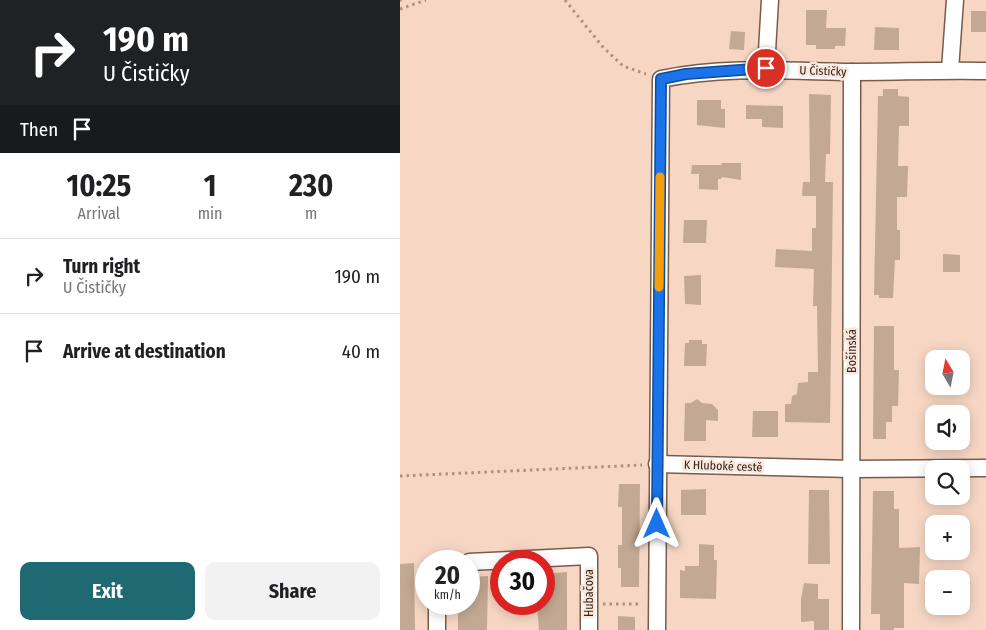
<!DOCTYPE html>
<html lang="en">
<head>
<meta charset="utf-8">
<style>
  body { margin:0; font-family:"Fira Sans Condensed",sans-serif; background:#f2f2f2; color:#202124; height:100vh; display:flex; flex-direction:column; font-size:19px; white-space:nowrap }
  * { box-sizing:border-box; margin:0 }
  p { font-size:16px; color:#757577 }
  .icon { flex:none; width:28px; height:28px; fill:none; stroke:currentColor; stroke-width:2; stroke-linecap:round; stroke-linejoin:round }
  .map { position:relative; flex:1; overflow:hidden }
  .side { display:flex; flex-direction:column; background:#fff; width:400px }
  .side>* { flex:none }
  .banner { background:#202124; color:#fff; overflow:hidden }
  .needle { width:32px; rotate:350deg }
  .fabs { position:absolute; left:525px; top:350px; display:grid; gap:10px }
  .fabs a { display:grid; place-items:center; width:45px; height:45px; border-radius:10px; background:#fff; box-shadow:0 2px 12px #0003; font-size:25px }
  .speed { position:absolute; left:15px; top:550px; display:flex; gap:10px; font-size:25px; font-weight:700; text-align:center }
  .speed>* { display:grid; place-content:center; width:65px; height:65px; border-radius:50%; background:#fff; box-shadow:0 2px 12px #0003; line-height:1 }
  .speed small { font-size:12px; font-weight:400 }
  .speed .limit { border:8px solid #d22; background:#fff; color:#111 }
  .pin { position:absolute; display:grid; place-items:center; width:42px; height:42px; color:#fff; margin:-21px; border:2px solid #fff; border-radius:50%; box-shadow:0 1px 5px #0007 }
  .me { position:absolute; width:55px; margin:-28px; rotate:0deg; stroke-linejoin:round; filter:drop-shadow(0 0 4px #0008) }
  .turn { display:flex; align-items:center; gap:18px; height:105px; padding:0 20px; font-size:22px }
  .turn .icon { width:65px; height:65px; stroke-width:2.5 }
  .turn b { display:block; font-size:35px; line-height:42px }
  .then { display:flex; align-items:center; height:48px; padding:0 20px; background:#0003; gap:10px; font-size:19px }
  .eta { display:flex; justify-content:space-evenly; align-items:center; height:85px; text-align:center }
  .eta b { font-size:30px; font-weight:700; line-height:35px }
  .cta { display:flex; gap:10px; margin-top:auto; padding:10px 20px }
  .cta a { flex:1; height:58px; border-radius:10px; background:#1f6973; color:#fff; font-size:20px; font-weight:700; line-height:58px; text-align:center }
  .cta a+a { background:#f2f2f2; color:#202124 }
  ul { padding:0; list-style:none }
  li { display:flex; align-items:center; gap:15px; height:75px; padding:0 20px; border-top:1px solid #e0e0e0 }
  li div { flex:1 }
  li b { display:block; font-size:19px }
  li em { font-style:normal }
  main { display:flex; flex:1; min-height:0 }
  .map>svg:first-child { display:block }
</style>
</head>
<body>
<main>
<section class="side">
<div class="banner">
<div class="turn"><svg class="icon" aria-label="right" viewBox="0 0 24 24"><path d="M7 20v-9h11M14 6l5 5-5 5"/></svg><div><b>190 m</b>U Čističky</div></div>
<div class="then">Then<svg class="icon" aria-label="arrive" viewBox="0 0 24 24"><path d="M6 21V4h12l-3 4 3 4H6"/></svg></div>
</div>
<div class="eta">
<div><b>10:25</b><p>Arrival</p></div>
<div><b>1</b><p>min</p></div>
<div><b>230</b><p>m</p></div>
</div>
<ul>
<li><svg class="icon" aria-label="right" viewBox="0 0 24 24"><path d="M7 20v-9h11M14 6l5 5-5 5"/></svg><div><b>Turn right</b><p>U Čističky</p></div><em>190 m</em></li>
<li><svg class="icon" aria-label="arrive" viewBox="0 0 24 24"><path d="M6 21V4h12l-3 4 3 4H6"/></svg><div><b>Arrive at destination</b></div><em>40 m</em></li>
</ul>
<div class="cta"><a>Exit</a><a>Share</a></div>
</section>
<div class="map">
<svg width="586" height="630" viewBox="0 0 586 630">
  <rect width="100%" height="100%" fill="#f7d7c4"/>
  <g fill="#c3a993">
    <path d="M406 10H427L426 28H446L445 46H435V49H416V45H406Z"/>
    <rect x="571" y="11" width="15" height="21"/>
    <path d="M475 27 499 28V50H474Z"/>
    <path d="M331 31 345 32 344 50 329 49Z"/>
    <path d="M483 89H498V96L509 97V126H499L498 166H508L507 197H497V230H500V260H495L493 298H479V295H474L478 96H483Z"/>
    <path d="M409 94 431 95 430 154H426L425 182H433L430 423 385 422V404H391L392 396 397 394 398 383 408 382V372H418L417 306H413L414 269 375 267 376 249 412 251V228H416V196H402L403 182H410Z"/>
    <path d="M297 100H321V109H325V128L297 125Z"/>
    <path d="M346 105 383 106V128L362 127V119H346Z"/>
    <path d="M322 163H341V180L322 177 321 179H318V190L299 189V174H291L292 165H321Z"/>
    <path d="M284 220H307L306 243H283Z"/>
    <path d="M543 254 560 255V272H543Z"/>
    <path d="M301 275V305L285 304 284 276Z"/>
    <path d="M474 326H494V370H499L498 406H492V422H486V439H473Z"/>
    <path d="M289 340H302V344H307L306 366H284L285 343H289Z"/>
    <path d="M297 399 302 403 312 404 318 410V421L306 420V441H284L285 403H291Z"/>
    <path d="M353 411H378V437H352Z"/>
    <path d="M219 484H240L239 587H221V568H218V545H222V507H218Z"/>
    <path d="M306 489V515H281V490Z"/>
    <path d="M409 490H429L430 564H408Z"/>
    <path d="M473 491H494V509H499V548L520 547 519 584 504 583V628H494V630H480V614H471Z"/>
    <path d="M299 544 314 545V560H317L316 599 280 598V570L285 571V566H299Z"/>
    <path d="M14 563 15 630H0V564Z"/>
    <path d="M167 572V630H139L137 607 138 604H144V574Z"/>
    <path d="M88 576 87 630H58V604H69V577Z"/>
    <path d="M404 583 418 584V599H429V630H414V621L401 622V599Z"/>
    <path d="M218 616 235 617V630H218Z"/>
  </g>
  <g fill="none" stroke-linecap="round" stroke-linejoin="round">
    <g stroke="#775c4b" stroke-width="19">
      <g id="minor">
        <path d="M366 68 370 0"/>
        <path d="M550 70 555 0"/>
        <path d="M257 464 452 469 586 468"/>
        <path d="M69 562 189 556V630"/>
        <path d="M37 604V630"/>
        <path d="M257 630 261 79C327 66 386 71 452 72 497 72 541 70 586 71"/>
        <path d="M451 630 452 72"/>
      </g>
    </g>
    <g stroke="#aa9283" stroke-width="3" stroke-dasharray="2.5 4" stroke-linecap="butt">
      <path d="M165 0 202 46 223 66 246 74"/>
      <path d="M0 1 1 0"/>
      <path d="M0 9 26 0"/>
      <path d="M0 476 242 465"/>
      <path d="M203 604H241"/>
    </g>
    <use href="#minor" stroke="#fff" stroke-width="16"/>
  </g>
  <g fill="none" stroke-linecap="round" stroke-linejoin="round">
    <g stroke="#114b97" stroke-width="12">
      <path id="route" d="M257 524 261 79 286 74 366 68"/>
    </g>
    <use href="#route" stroke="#1a73e8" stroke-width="9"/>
    <path stroke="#f59e0b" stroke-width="9" d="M259 287 260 177"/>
  </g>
  <g text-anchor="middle" stroke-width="5" stroke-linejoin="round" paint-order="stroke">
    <g font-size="12" fill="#30241d" stroke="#fbe7dc">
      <text transform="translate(423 71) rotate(2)" y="4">U Čističky</text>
      <text transform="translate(452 351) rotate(-90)" y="4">Bošínská</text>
      <text transform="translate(323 466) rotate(2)" y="4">K Hluboké cestě</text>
      <text transform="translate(189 593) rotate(-90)" y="4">Hubačova</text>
    </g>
  </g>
</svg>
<div class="fabs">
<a><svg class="needle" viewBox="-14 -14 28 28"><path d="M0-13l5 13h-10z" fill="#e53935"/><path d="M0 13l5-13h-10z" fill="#757577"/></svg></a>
<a><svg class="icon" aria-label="sound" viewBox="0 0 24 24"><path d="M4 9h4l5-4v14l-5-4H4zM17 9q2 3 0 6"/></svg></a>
<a><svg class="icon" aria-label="search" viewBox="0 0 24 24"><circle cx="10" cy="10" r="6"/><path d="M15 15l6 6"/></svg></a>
<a>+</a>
<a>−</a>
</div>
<div class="speed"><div>20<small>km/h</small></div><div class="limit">30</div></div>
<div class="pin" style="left:366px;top:68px;background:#d93025"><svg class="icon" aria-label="arrive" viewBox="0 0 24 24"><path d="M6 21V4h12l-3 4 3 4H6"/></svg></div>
<svg class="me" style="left:257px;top:524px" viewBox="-20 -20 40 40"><path d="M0-17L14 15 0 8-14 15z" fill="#1a73e8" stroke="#fff" stroke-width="4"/></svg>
</div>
</main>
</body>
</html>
